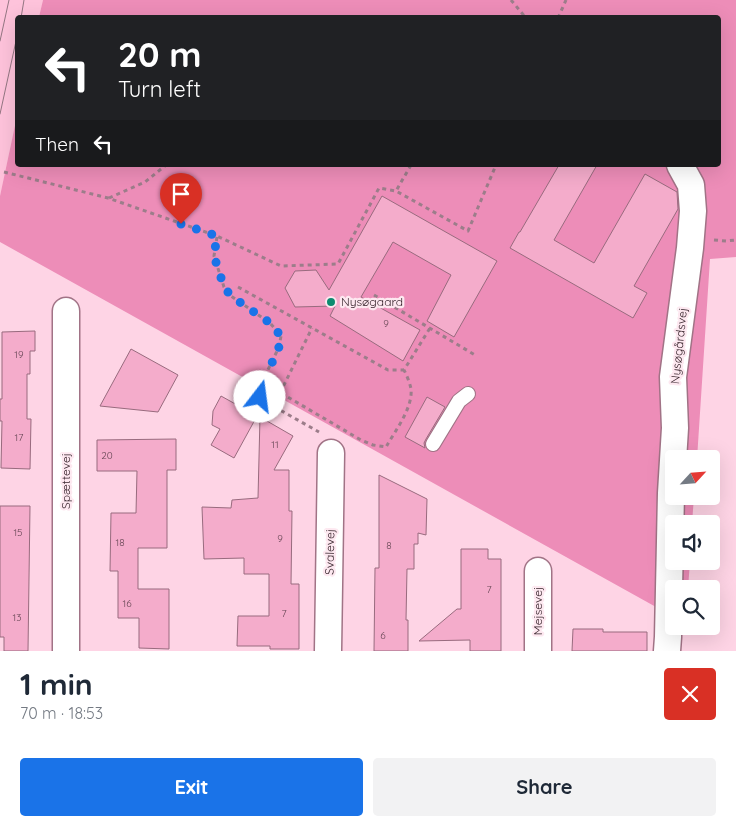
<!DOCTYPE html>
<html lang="en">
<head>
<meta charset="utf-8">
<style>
  body { margin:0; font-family:Quicksand,sans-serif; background:#f2f2f3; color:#1f2937; height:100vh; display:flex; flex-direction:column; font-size:19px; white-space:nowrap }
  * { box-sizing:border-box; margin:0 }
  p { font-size:16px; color:#747a83 }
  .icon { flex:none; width:28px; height:28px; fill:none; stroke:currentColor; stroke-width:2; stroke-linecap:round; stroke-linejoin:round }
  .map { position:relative; height:651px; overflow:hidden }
  .panel { display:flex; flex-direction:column; background:#fff; flex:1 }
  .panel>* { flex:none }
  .hud { position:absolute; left:15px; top:15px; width:706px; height:152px; border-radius:5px; box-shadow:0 5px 20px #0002; background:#202124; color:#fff; overflow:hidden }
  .needle { width:32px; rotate:64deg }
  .fabs { position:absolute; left:665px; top:450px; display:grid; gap:10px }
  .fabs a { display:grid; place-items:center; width:55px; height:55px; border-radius:5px; background:#fff; box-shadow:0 5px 20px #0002; font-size:25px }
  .pin { position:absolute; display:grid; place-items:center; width:42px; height:42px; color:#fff; margin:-51px -21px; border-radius:50% 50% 50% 0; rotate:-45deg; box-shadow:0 0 5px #0007 }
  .pin .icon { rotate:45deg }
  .me { position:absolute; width:55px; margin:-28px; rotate:15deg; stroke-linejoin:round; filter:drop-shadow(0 0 4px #0008) }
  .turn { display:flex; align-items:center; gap:18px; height:105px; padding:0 20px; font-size:22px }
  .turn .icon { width:65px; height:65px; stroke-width:2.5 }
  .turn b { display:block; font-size:35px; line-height:42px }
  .then { display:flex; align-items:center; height:48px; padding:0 20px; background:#0003; gap:10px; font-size:19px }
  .round { display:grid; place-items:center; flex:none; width:52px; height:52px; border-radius:5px; background:#f2f2f3 }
  .overview { display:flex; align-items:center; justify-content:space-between; height:85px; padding:0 20px }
  h1 { font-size:30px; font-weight:700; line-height:38px }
  .action { display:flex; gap:10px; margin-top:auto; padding:10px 20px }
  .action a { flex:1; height:58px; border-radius:5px; background:#1a73e8; color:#fff; font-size:20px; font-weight:700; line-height:58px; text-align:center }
  .action a+a { background:#f2f2f3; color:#1f2937 }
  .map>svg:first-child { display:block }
</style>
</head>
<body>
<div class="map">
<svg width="736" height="651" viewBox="0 0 736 651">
  <rect width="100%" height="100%" fill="#fed4e5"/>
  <path fill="#fec3db" d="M0 0H43L39 17 18 18 17 116 0 196Z"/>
  <path fill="#ed8db8" d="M43 0H736V257L710 259 697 459H674V496H694L692 524H674V561H690L688 589H674V617L0 242V196L17 116 18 165H719V18L39 17Z"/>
  <g fill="#f4accb" stroke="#986b7e">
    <path d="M559 165H597L554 240 594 263 645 174 677 192 678 209 634 286 647 293 633 318 510 248 519 232H520Z"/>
    <path d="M382 196 497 261 454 337 427 321 451 275 393 242 361 297 420 330 403 361 330 316 335 306 295 307 285 288 295 271 316 270 329 290Z"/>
    <path d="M35 331V351H30V374H27V419H31L30 469 1 468 2 421H0V399H2V332Z"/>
    <path d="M131 349 178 375 158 412 100 406Z"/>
    <path d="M221 396 257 416 234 458 211 445 220 429 212 425 213 411Z"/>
    <path d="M427 397 445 407 426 439 424 443 425 448 405 437Z"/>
    <path d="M260 417 293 436 274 470H289V511H292L291 584H299V649H270V646H237L238 616H269V574H244V558L204 559 202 507 231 508 232 500 258 498Z"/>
    <path d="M176 439V470H167V548H138V589H169V649L139 648V618H118V571H110L111 513H136L137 471H97V440Z"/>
    <path d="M379 475 427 499 426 535 418 533V544H414V569H407L406 620H408V651H374L375 568H379Z"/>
    <path d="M0 506H30L28 651H4V637H0Z"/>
    <path d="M461 549H488V559H501V651H470V640L419 641 457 609H461Z"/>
    <path d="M573 629H603V632H647V651H572Z"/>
  </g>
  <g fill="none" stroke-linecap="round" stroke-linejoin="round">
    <g stroke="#a17386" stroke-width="16">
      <path id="lane" d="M433 444 459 401 468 394"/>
    </g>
    <g stroke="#a17386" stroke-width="29">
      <g id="street">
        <path d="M538 571V651"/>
        <path d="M66 651V311"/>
        <path d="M328 651 331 453"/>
        <path d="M667 651 668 637 671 493 675 428 673 377 690 248 693 211 691 185 680 165"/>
      </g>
    </g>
    <g stroke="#9c7d8a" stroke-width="3" stroke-dasharray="4 4" stroke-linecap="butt">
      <path d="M511 0 526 18"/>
      <path d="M558 18 566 0"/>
      <path d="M411 165 396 191 468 231 496 165"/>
      <path d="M4 172 108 198 217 236 281 266 338 264 379 188 396 191"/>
      <path d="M109 198 145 182 166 165"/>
      <path d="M217 237 214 256 224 287 231 296 270 323 281 336 279 347 262 382 361 440 373 445 386 447C395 431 413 408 411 389 410 383 407 376 404 370L430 328"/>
      <path d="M714 240 726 241 736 240"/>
      <path d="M238 287 388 370H404"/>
      <path d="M374 295 475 355"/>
      <path d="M262 382C259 390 258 394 264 401L319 432"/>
      <path d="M280 393 312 328"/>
    </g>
    <use href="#lane" stroke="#fff" stroke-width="14"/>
    <use href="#street" stroke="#fff" stroke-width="26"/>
    <g stroke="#937682" stroke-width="1">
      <path d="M21 18 24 0"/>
      <path d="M0 41 9 0"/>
      <path d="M0 114 18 32"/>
    </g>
  </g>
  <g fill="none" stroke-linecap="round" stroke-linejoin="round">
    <path stroke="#1a73e8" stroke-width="9" stroke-dasharray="0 16.2" d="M181 224 217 236 214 256 224 287 231 296 270 323 281 336 279 347 259 392 260 397"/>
  </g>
  <circle fill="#0d8b70" stroke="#fde8f0" stroke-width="2" cx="331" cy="302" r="5"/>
  <g text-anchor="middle" stroke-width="4.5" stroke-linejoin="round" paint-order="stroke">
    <g font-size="10" fill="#664654">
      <text x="386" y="327">9</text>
      <text x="19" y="358">19</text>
      <text x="19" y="441">17</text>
      <text x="275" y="448">11</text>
      <text x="107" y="459">20</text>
      <text x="18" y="536">15</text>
      <text x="280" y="542">9</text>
      <text x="120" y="546">18</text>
      <text x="389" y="549">8</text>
      <text x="489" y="593">7</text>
      <text x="127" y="607">16</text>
      <text x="284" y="617">7</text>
      <text x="17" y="621">13</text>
      <text x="383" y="639">6</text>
    </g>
    <g font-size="12" fill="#37242c" stroke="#fde8f0" text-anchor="start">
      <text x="341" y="306">Nysøgaard</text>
    </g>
    <g font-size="12" fill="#37242c" stroke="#fde8f0">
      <text transform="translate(679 346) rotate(-84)" y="4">Nysøgårdsvej</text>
      <text transform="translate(66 481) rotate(-90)" y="4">Spættevej</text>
      <text transform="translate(330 552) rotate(-89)" y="4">Svalevej</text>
      <text transform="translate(538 611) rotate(-90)" y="4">Mejsevej</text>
    </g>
  </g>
</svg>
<div class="fabs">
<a><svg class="needle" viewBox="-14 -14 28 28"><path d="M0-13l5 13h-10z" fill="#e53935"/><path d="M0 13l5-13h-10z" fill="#747a83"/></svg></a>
<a><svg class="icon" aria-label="sound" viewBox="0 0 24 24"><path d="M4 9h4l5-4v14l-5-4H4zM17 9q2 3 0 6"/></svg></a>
<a><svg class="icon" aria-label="search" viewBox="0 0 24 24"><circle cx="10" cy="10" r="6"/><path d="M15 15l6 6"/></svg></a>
</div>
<div class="pin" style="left:181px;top:224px;background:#d93025"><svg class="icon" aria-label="arrive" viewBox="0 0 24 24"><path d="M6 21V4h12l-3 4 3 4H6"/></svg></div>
<svg class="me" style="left:260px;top:397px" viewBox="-20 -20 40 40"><circle r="19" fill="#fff"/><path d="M0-13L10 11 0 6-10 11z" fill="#1a73e8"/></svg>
<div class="hud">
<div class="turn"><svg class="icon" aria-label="left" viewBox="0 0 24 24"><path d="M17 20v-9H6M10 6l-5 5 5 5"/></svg><div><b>20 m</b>Turn left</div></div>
<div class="then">Then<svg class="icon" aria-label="left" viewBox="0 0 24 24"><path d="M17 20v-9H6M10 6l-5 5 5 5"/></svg></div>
</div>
</div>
<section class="panel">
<div class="overview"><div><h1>1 min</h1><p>70 m · 18:53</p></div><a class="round" style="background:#d93025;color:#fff"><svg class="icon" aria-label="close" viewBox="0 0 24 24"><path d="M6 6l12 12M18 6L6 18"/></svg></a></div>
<div class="action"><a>Exit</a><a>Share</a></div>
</section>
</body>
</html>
